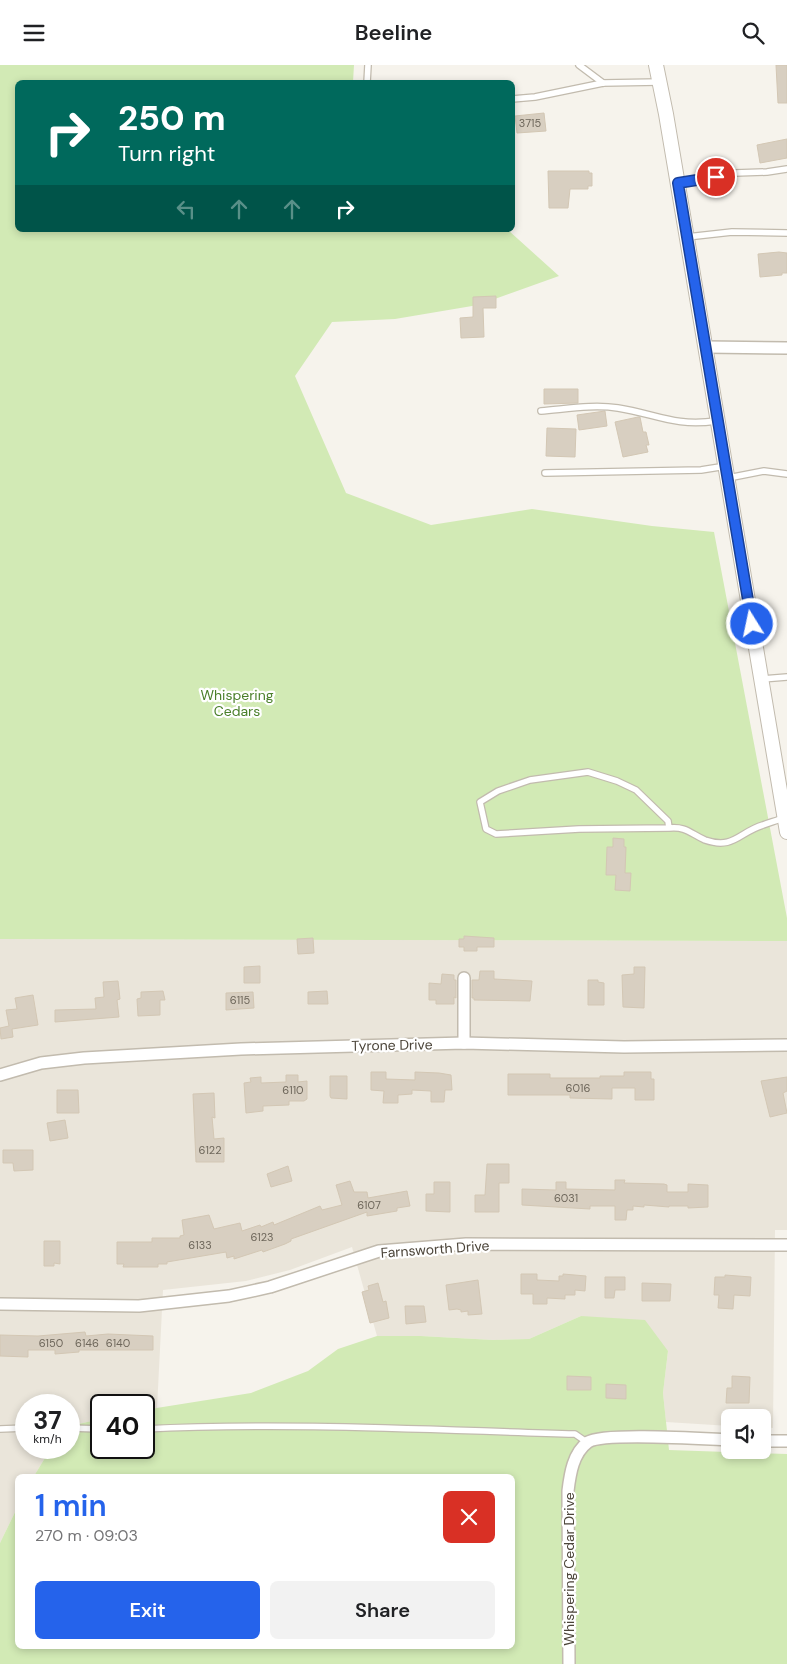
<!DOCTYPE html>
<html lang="en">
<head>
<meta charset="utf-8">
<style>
  body { margin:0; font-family:"DM Sans",sans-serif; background:#f2f2f2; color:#202124; height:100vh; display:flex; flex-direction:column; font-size:19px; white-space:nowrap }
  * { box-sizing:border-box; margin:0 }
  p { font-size:16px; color:#757577 }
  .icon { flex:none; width:28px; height:28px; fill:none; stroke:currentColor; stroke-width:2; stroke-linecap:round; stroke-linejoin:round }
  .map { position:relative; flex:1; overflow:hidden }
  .sheet { position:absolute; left:15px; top:1409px; width:500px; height:175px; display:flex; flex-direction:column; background:#fff; border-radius:8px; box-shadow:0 2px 8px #0003 }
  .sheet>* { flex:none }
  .hud { position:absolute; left:15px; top:15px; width:500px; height:152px; border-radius:8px; box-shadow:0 2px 8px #0003; background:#00695c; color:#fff; overflow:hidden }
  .controls { position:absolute; left:721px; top:1344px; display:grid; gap:10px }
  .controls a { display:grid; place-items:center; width:50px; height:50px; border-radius:8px; background:#fff; box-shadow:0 2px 8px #0003; font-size:25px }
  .speed { position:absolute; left:15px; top:1329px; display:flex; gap:10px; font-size:25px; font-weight:700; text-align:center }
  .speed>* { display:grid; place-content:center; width:65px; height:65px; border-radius:50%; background:#fff; box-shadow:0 2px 8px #0003; line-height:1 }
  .speed small { font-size:12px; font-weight:400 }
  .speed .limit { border:2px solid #111; border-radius:8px; background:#fff; color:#111 }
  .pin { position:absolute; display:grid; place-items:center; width:42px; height:42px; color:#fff; margin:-21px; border:2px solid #fff; border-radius:50%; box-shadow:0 1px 5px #0007 }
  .me { position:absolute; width:55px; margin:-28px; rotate:350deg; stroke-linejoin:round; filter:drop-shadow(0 0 4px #0008) }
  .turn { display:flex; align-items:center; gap:18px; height:105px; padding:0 20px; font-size:22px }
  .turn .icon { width:65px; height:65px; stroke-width:2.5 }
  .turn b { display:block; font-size:35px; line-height:42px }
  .lanes { display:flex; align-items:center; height:48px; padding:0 20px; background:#0003; justify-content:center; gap:25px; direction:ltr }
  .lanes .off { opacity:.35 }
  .round { display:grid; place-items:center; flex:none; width:52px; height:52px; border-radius:8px; background:#f2f2f2 }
  .head { display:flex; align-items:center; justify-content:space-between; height:85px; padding:0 20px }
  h1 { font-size:30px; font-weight:600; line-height:38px; color:#2563eb }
  .cta { display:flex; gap:10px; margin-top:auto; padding:10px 20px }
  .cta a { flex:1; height:58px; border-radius:8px; background:#2563eb; color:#fff; font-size:20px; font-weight:600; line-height:58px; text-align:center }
  .cta a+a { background:#f2f2f2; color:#202124 }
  header { display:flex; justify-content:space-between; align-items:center; height:65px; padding:0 20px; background:#fff; font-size:22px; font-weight:600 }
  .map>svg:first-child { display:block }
</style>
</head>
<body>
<header><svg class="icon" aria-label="menu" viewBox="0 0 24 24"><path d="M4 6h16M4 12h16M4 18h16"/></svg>Beeline<svg class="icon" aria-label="search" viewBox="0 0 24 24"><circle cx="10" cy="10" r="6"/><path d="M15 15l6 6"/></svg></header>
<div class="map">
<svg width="787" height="1599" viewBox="0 0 787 1599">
  <rect width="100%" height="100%" fill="#f6f3ec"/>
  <path fill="#eae5da" d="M0 874 787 876V1165H775L773 1363 763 1362 762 1352H730V1361L666 1357 663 1328 668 1286 581 1251 529 1274 493 1275 421 1271H377L352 1182 290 1205 246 1216 163 1225 157 1343 144 1345V1340H101V1354L69 1361V1340H26V1382L51 1383 34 1411H18L17 1443 0 1478Z"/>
  <g fill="#d2eab5">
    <path d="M0 0H354L353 17 18 18V165H508L559 211 478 240 395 254 332 257 295 311 346 428 431 460 532 444 652 461 714 467 787 853V876L0 874Z"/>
    <path d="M581 1251 645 1255 668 1286 663 1328 669 1385 787 1389V1599H0V1478L17 1443 18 1581H512V1411H34L51 1383 69 1382V1361L101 1354V1382H144V1345L251 1328 308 1306 338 1284 377 1271H421L493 1275 529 1274Z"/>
  </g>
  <g fill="#d8cfc1" stroke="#d3c7b4">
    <path d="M776 0H787V38H778Z"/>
    <path d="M544 48 546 66 517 68 515 51Z"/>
    <path d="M787 74V93L760 98 757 80Z"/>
    <path d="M548 106H589V108H592V121H588V124H570L568 143H549Z"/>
    <path d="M779 187 787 188V208H782V210L760 212 758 189Z"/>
    <path d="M496 231V243H483L484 272 461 273 460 253 473 252V232Z"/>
    <path d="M544 324H578V338L544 339Z"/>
    <path d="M605 346 607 361 579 365 577 350Z"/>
    <path d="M638 352H640L643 367H646L649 380H646L648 387 623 392 615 357Z"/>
    <path d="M547 363 576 364 575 392 546 391Z"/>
    <path d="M613 773 624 774V782H626L625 808H631L630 826 615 825 616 810H606L607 782H613Z"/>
    <path d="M464 871 494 873V882H477V886H464V882H459V874H464Z"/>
    <path d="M313 873 314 888 298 889 297 874Z"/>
    <path d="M260 901V918H244V902Z"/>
    <path d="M634 902H645L644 943 623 942 622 910 634 909Z"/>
    <path d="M480 906H494V914L532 916 530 936 474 935V933H472V915H479Z"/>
    <path d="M442 909 454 910V915H456V933L454 932V939H436V935H429V918L441 919Z"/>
    <path d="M588 915H598V917L604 918V940H588Z"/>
    <path d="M118 916 120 934 117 935 119 952 55 957V945L96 944 95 933 104 932 103 917Z"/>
    <path d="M163 926 165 935H160V950L138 951 137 934 141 933V927Z"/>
    <path d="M327 926 328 939H308V927Z"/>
    <path d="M253 927 254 943 226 945V928Z"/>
    <path d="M33 930 38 960 12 964 13 972 1 974 0 963 9 961 6 945 17 944 15 933Z"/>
    <path d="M371 1007H386V1014L415 1015V1007L439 1008 451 1010 452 1025H445L444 1037H431V1026L412 1025V1029L398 1030V1038H383L384 1026 371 1025Z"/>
    <path d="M624 1007H651V1014H654V1035H635V1023H612V1034L570 1033V1030H508V1009H550V1013H600V1011H624Z"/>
    <path d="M286 1010H298V1017L307 1016V1034L304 1036H289V1040L263 1041V1046L246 1048 244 1018 251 1017 250 1013 261 1012V1018L286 1017Z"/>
    <path d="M330 1011H347V1034L331 1033 330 1031Z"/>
    <path d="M787 1012V1026L783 1028 787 1048 770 1052 761 1016Z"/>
    <path d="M57 1025H78L79 1048H57Z"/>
    <path d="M214 1028 215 1053 212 1052 214 1074 224 1073V1097H196L193 1029Z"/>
    <path d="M65 1055 68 1073 50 1076 47 1058Z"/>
    <path d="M3 1085H33V1105L14 1106 13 1098H3Z"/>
    <path d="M487 1099H509V1118H499V1147H475V1130H485Z"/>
    <path d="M288 1101 292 1116 271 1122 267 1109Z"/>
    <path d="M615 1115H625L624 1118 664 1119 667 1120V1127H688V1119L708 1120V1142L688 1143V1141H669V1142L644 1140V1142L633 1141V1145H627L626 1155H615V1141H590V1144L522 1140V1124L556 1125V1117H566V1124L615 1125Z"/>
    <path d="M350 1116 354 1127H367L368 1133 407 1126 410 1141 397 1143V1146L367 1151V1147L291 1174V1176L285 1179 263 1187 262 1185 234 1194V1191L227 1193 226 1187 167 1197V1199H158V1202H123L124 1199H117V1177H152V1173H180V1171L184 1170 182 1155 209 1150 214 1164 240 1158 242 1166 260 1160 261 1162 273 1157 274 1160 320 1141 322 1145 342 1140 336 1120Z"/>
    <path d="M434 1117H450V1147L426 1146V1129H434Z"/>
    <path d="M44 1176H60V1199L54 1198V1201H44Z"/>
    <path d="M521 1209H537V1215L559 1216V1211H563V1209L586 1211 585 1226 575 1225V1230H565V1234L547 1233V1239H533V1229H521Z"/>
    <path d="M725 1210 751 1212 750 1231 734 1230 733 1244 718 1243 719 1230H714L715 1212H725Z"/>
    <path d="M605 1212H625V1225H615L614 1233H605Z"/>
    <path d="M478 1215 482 1249 468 1250V1246L461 1247V1245L457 1244 449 1245 446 1220Z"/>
    <path d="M378 1218 383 1237 386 1236 389 1253 370 1258 362 1227 369 1225 368 1221Z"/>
    <path d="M642 1218 671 1219 670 1236H642Z"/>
    <path d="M405 1241H424L426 1257 406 1259Z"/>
    <path d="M85 1267 86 1271 108 1269 153 1271V1285H79V1287L55 1289V1285H28V1292L0 1291V1270L38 1271Z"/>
    <path d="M567 1311 591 1312V1325H567Z"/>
    <path d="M732 1311 750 1312 749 1338H726L727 1323H732Z"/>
    <path d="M606 1319 626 1320V1334L606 1333Z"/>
  </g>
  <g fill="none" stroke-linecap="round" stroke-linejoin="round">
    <g stroke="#c2bbae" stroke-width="8">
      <g id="service">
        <path d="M579 0 603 18"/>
        <path d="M367 18 368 0"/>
        <path d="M512 34 535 32 603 18 659 17"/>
        <path d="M678 118 735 108 767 107 787 104"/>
        <path d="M687 172 732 167 787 168"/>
        <path d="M541 346C566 344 593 339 618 343 656 349 675 362 716 356"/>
        <path d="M545 408 701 405 726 401"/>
        <path d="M728 413 764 406 787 409"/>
        <path d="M762 614 787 612"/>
        <path d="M669 763 668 756 636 725 617 716 588 707 530 715 498 726 480 737 486 764 496 769 579 764 669 763C686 761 691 769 705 775 734 785 739 767 763 760 770 757 777 756 785 752"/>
        <path d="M69 1363 101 1364"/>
        <path d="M0 1364 26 1363"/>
        <path d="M144 1364C288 1357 431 1365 575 1369L588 1378"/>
      </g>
    </g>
    <g stroke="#c2bbae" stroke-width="14">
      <g id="minor">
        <path d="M706 282 787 283"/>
        <path d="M464 913V978"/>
        <path d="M0 1010 41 998 84 993 241 984 464 978 624 982 787 980"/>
        <path d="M0 1239 139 1241 229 1231 270 1222 379 1186 466 1179 787 1180"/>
        <path d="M762 1376H787"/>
        <path d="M569 1599 568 1426C570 1409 573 1388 588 1377 604 1367 706 1374 730 1375"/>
      </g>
    </g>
    <g stroke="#c2bbae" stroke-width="16">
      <path id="tertiary" d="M656 0 666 49 787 767"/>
    </g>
    <use href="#service" stroke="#fff" stroke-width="5.5"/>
    <use href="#minor" stroke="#fff" stroke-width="11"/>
    <use href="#tertiary" stroke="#fff" stroke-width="14"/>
  </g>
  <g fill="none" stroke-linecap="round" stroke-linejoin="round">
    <g stroke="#184099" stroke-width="12">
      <path id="route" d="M716 112 678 118 752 559"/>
    </g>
    <use href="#route" stroke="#2563eb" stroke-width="9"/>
  </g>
  <g text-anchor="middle" stroke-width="4.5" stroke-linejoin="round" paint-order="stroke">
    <g font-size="11" fill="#6e675b">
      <text x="530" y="62">3715</text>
      <text x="240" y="939">6115</text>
      <text x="578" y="1027">6016</text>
      <text x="293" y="1029">6110</text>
      <text x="210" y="1089">6122</text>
      <text x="566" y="1137">6031</text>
      <text x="369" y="1144">6107</text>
      <text x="262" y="1176">6123</text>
      <text x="200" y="1184">6133</text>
      <text x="51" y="1282">6150</text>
      <text x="87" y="1282">6146</text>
      <text x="118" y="1282">6140</text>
    </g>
    <g font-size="14" fill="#4a7f2a" stroke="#fff">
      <text x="237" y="635">Whispering<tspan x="237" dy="16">Cedars</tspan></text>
    </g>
    <g font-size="14" fill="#4b4439" stroke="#fff">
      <text transform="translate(392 980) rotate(-1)" y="5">Tyrone Drive</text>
      <text transform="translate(435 1184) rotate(-4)" y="5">Farnsworth Drive</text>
      <text transform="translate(569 1504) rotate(-90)" y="5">Whispering Cedar Drive</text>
    </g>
  </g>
</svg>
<div class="controls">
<a><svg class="icon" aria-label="sound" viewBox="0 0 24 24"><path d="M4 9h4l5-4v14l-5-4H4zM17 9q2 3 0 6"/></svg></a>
</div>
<div class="speed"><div>37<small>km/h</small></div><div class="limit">40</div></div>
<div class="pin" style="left:716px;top:112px;background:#d93025"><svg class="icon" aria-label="arrive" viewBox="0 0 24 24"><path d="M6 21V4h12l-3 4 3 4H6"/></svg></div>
<svg class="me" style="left:752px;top:559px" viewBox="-20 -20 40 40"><circle r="17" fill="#2563eb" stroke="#fff" stroke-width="3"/><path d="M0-11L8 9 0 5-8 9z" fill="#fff"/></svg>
<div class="hud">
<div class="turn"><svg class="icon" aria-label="right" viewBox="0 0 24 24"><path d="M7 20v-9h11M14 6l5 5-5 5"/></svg><div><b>250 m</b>Turn right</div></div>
<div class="lanes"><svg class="icon off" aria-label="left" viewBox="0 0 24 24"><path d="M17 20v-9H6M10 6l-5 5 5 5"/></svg><svg class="icon off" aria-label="ahead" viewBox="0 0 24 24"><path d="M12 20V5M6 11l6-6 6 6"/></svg><svg class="icon off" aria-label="ahead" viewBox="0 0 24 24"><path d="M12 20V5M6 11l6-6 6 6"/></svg><svg class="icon" aria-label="right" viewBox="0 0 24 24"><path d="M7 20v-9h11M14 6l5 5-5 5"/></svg></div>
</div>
<section class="sheet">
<div class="head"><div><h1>1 min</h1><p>270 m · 09:03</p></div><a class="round" style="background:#d93025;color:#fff"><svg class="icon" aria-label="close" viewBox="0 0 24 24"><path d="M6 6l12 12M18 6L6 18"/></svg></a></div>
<div class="cta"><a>Exit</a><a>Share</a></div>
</section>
</div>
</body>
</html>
